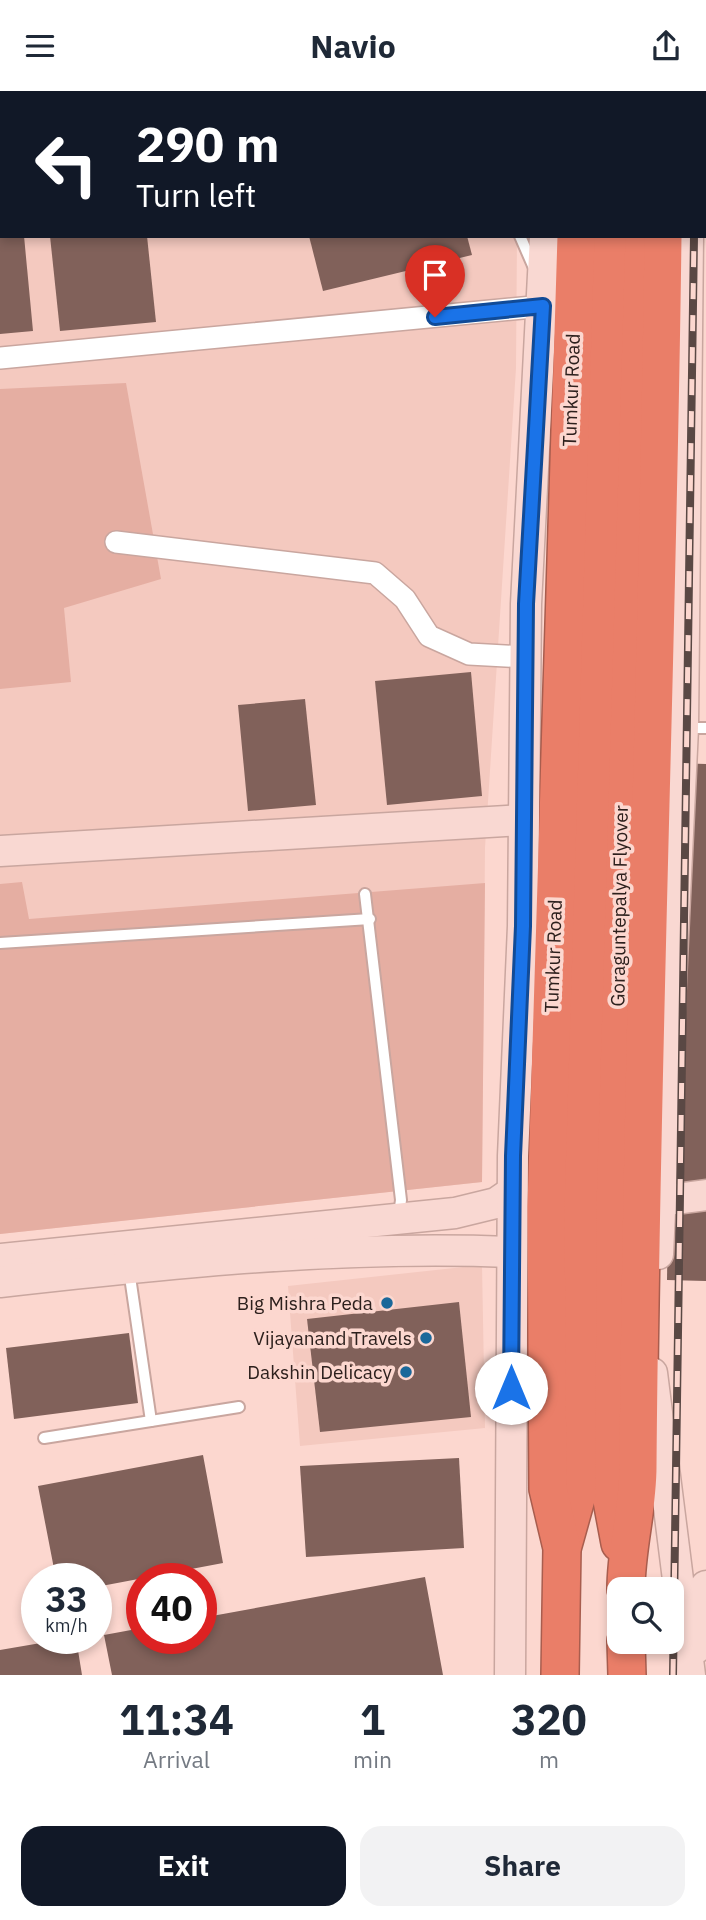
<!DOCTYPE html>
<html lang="en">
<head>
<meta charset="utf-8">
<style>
  body { margin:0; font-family:"IBM Plex Sans",sans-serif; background:#f2f2f3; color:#1f2937; height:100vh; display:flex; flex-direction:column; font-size:26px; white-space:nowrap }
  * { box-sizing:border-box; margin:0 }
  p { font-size:23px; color:#747a83 }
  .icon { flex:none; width:38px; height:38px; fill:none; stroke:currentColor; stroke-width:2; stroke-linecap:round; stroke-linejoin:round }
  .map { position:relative; height:1584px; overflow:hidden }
  .panel { display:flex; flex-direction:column; background:#fff; flex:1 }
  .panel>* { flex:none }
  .hud { position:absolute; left:0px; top:0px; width:707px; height:147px; box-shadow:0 4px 10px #0003; background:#111827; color:#fff; overflow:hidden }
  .tools { position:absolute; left:607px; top:1486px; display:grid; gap:14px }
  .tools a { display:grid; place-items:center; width:77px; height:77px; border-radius:14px; background:#fff; box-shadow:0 4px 10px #0003; font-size:35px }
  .speed { position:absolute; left:21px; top:1472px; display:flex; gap:14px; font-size:35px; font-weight:700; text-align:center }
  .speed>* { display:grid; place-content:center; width:91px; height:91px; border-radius:50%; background:#fff; box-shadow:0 4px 10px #0003; line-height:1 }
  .speed small { font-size:18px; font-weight:400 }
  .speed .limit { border:10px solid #d22; background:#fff; color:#111 }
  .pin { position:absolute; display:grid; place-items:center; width:60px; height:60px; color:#fff; margin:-72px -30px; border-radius:50% 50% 50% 0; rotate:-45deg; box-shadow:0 0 7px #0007 }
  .pin .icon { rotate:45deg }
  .me { position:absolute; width:77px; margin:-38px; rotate:0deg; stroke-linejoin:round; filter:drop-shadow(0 0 5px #0008) }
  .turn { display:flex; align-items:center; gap:24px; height:147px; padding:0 21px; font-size:32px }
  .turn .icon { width:91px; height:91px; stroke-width:2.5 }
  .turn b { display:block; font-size:49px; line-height:60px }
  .eta { display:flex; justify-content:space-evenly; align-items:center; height:119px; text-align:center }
  .eta b { font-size:42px; font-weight:800; line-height:49px }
  .cta { display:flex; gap:14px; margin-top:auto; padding:14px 21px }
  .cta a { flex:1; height:80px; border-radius:21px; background:#111827; color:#fff; font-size:28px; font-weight:800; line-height:80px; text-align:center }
  .cta a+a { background:#f2f2f3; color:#1f2937 }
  header { display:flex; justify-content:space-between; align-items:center; height:91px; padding:0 21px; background:#fff; font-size:32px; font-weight:800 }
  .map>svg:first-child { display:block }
</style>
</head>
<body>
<header><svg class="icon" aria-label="menu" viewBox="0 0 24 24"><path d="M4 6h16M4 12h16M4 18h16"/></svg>Navio<svg class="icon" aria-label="share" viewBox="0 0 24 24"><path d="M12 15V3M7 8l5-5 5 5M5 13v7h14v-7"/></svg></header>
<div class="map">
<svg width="706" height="1584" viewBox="0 0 706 1584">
  <rect width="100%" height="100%" fill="#fcd7cf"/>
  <g fill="#f4c9bf">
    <path d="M0 0H518L2 2V145H517L516 277 485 757 482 1091 0 1143Z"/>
    <path d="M482 1174 485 1337 300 1355 288 1195Z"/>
  </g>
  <g fill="#e5aea2">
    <path d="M126 292 161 488 64 517 71 591 0 598V298Z"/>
    <path d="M22 791 29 828 485 792 482 1091 0 1143V793Z"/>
  </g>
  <g fill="#81615a">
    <path d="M0 145H24L33 240 0 243Z"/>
    <path d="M50 145H147L156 231 60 240Z"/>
    <path d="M309 145H467L472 164 323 200Z"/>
    <path d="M471 581 482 705 387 714 375 590Z"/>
    <path d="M305 608 316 714 248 720 238 614Z"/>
    <path d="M675 672 706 673V1190L667 1189Z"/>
    <path d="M459 1211 471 1326 320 1341 307 1228Z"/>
    <path d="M129 1242 138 1312 14 1328 6 1257Z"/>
    <path d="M203 1364 223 1472 96 1496V1488H56L38 1395Z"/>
    <path d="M459 1367 464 1457 306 1466 300 1375Z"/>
    <path d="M425 1486 443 1584H112L104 1544 142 1537V1547H201V1527Z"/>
    <path d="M70 1547H76L82 1584H0V1559Z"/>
  </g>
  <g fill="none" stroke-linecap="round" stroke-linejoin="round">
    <g stroke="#c9a69f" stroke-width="14">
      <g id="lane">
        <path d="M478 0 479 2"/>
        <path d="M520 145 534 177"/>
        <path d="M685 637H706"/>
        <path d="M365 803 401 1109 399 1124"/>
        <path d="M0 852 370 828"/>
        <path d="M129 1179 151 1330"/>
        <path d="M44 1347 239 1316"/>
      </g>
    </g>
    <g stroke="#c9a69f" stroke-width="24">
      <g id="street">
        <path d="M0 267 543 215"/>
        <path d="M116 451 375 482 405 508 429 545 469 563 526 566"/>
      </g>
    </g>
    <g stroke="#c9a69f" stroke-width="33">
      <g id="secondary">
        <path d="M552 2V0"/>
        <path d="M689 2V0"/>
        <path d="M0 760 522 729"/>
        <path d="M660 1110 706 1104"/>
        <path d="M658 1163 683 637 688 145"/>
        <path d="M0 1168 455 1122 496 1112 512 1101"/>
        <path d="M0 1191C169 1172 341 1154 512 1161"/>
        <path d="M652 1282 690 1584"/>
        <path d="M696 1557 706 1495"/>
        <path d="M510 1584 513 1065 523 835 526 513 545 145"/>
      </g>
    </g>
    <g stroke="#a85d4e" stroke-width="40">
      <g id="highway">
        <path d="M580 2V0"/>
        <path d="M610 2V0"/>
        <path d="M640 2V0"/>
        <path d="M620 1452 608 1388 636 145"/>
        <path d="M563 1454 577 1404 578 1116 607 145"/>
        <path d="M626 1498C626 1457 638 1417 638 1376 641 966 658 556 663 145"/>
        <path d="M626 1550 627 1584"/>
        <path d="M560 1584 562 1457 548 1398 546 1116 576 145"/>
      </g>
    </g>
    <use href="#lane" stroke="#fff" stroke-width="10"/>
    <use href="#street" stroke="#fff" stroke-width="21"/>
    <use href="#secondary" stroke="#f9d8d2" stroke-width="30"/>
    <use href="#highway" stroke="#ea7e68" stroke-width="37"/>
    <g stroke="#5a4844" stroke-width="8">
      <g id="rail">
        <path d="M696 2V0"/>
        <path d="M673 1584 694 145"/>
      </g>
    </g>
    <use href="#rail" stroke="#fcd7cf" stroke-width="5" stroke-dasharray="16" stroke-linecap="butt"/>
  </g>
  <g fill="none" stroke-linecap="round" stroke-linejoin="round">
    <g stroke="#114b97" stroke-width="18">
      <path id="route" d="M435 226 543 215 526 513 523 835 513 1065 511 1297"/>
    </g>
    <use href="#route" stroke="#1a73e8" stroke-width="12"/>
  </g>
  <g fill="#1a689a" stroke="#fcd7cf" stroke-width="2.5">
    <circle cx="387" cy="1212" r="7"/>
    <circle cx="426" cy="1247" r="7"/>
    <circle cx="406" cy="1281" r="7"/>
  </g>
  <g text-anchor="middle" stroke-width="7" stroke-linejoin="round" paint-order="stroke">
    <g font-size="19" fill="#2d201d" stroke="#fcd7cf">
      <text transform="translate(571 299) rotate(-88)" y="7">Tumkur Road</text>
      <text transform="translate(619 815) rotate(-89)" y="7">Goraguntepalya Flyover</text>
      <text transform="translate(553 865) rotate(-88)" y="7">Tumkur Road</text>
    </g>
    <g font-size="19" fill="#2d201d" stroke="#fcd7cf" text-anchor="end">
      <text x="373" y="1219">Big Mishra Peda</text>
      <text x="412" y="1254">Vijayanand Travels</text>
      <text x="392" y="1288">Dakshin Delicacy</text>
    </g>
  </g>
</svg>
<div class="tools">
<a><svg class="icon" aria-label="search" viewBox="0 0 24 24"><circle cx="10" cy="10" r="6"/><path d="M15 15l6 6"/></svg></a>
</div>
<div class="speed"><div>33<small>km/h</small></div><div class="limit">40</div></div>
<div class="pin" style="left:435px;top:226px;background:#d93025"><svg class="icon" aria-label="arrive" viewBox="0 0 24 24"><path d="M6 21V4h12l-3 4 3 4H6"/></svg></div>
<svg class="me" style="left:511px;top:1297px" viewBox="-20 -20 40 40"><circle r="19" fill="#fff"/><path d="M0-13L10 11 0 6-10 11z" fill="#1a73e8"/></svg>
<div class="hud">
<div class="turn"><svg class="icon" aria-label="left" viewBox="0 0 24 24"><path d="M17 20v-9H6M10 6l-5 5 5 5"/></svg><div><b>290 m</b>Turn left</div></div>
</div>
</div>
<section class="panel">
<div class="eta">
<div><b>11:34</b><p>Arrival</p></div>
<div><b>1</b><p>min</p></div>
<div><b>320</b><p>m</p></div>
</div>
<div class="cta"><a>Exit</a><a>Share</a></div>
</section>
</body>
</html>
